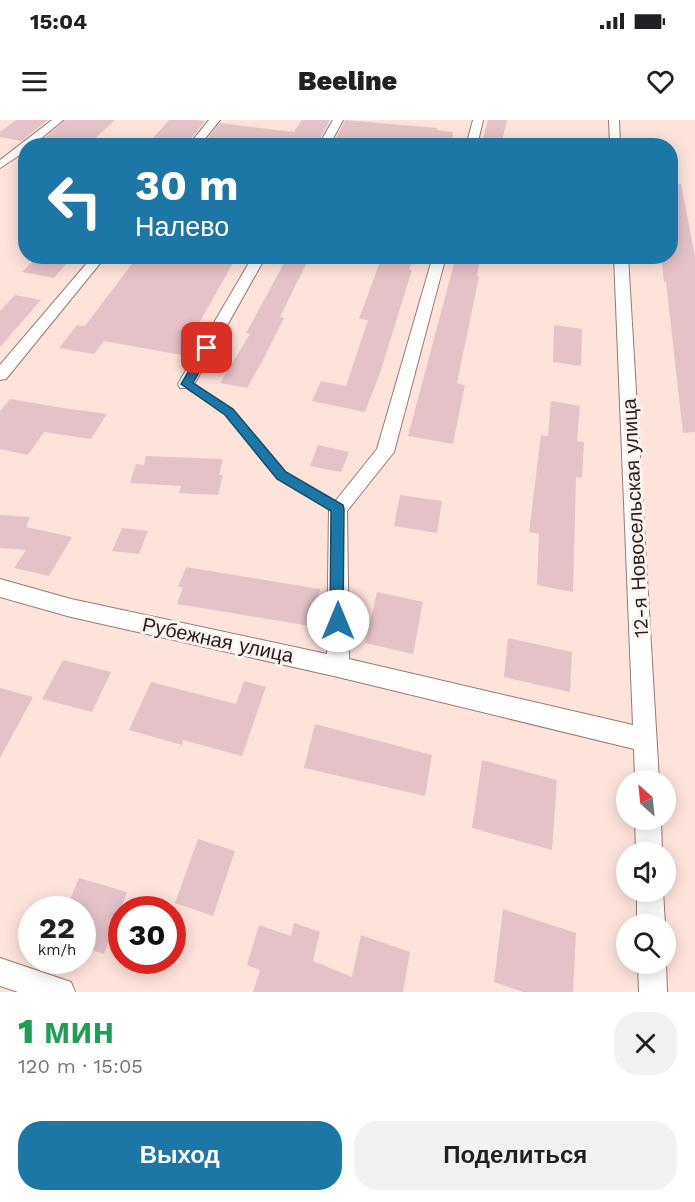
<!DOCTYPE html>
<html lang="ru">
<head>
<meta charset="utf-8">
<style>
  body { margin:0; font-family:"Work Sans",sans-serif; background:#f2f2f2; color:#202124; height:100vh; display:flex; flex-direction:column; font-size:22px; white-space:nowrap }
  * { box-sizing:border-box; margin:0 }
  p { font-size:20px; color:#757577 }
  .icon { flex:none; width:33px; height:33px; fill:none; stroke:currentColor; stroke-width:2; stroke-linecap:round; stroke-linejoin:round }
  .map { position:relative; height:872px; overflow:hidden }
  .drawer { display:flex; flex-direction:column; background:#fff; flex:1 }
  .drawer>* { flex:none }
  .hud { position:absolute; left:18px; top:18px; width:660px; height:126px; border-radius:24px; box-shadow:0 3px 15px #0003; background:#1d77a6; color:#fff; overflow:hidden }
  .needle { width:39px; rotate:333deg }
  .controls { position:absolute; left:616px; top:650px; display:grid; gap:12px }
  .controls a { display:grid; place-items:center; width:60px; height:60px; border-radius:50%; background:#fff; box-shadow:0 3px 15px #0003; font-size:30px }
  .speed { position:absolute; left:18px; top:776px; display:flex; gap:12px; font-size:30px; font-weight:700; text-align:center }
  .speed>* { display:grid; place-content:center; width:78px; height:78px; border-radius:50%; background:#fff; box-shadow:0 3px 15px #0003; line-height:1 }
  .speed small { font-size:15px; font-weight:400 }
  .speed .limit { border:9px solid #d22; background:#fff; color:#111 }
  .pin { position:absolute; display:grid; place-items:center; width:51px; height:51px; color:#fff; margin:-26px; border-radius:12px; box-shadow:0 3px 9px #0006 }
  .me { position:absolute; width:66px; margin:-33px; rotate:0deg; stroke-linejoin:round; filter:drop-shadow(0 0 4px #0008) }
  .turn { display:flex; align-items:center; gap:21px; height:126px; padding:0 18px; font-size:27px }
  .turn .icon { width:78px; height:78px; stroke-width:2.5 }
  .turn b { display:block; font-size:42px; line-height:51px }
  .round { display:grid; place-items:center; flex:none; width:63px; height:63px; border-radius:24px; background:#f2f2f2 }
  .overview { display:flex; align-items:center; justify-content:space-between; height:102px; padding:0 18px }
  h1 { font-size:36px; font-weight:800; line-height:45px; color:#1e9e55 }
  .action { display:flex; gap:12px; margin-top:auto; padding:12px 18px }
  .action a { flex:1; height:69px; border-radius:24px; background:#1d77a6; color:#fff; font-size:24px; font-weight:800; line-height:69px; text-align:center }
  .action a+a { background:#f2f2f2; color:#202124 }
  .status { display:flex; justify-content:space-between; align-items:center; height:42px; padding:0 30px; background:#fff; direction:ltr }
  .status svg { height:16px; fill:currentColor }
  header { display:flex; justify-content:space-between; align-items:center; height:78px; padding:0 18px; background:#fff; font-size:27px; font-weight:800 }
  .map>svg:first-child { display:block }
</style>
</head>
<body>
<div class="status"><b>15:04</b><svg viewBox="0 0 49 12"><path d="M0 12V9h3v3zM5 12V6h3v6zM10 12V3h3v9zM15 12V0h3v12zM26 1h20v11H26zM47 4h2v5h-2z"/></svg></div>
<header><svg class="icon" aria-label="menu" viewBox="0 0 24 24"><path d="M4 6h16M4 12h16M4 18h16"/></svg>Beeline<svg class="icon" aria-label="heart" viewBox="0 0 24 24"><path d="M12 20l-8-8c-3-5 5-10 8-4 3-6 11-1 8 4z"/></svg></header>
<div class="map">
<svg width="695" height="872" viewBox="0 0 695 872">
  <rect width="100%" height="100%" fill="#fee3db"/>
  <g fill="#e4c2c8">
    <path d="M16 0H48L21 21 0 17V12Z"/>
    <path d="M65 0H115L87 26 39 23Z"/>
    <path d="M169 0H195L205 1 188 22 153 18Z"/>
    <path d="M302 0H330L316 26 203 24 220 3 294 12Z"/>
    <path d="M345 0 438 8 437 10 453 12 452 26H332Z"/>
    <path d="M488 0H507L501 25 482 22Z"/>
    <path d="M681 64 695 136V312L683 313 666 162H664L661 137 670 138V65Z"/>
    <path d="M38 136H73L54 158 22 152Z"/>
    <path d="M138 136H237L181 235 104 221 94 234 59 228 77 205 85 206Z"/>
    <path d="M288 136H310L280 197 284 198 263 240 247 268 220 263 250 214 246 213Z"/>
    <path d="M382 136H414L409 150H412L380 253 365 292 312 281 321 261 346 266 368 200 359 199Z"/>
    <path d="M456 136H480L477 156 479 157 457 263 465 265 453 324 408 316Z"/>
    <path d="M15 175 41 180 0 227V191Z"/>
    <path d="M554 205 582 209 581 246 553 242Z"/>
    <path d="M10 279 63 288 107 294 91 319 44 312 28 335 0 329V291Z"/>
    <path d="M551 281 580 286 577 321 584 322 582 358 576 357 573 472 537 465 539 414 529 412 541 315 548 316Z"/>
    <path d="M318 325 349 332 341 352 310 346Z"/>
    <path d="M146 336 223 339 219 355H223L218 375 179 373 181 366 130 363 136 344 144 345Z"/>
    <path d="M400 375 442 381 437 413 394 406Z"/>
    <path d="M0 395 30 397 26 407 72 417 49 456 14 448 26 430 0 428Z"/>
    <path d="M122 408 148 411 139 434 112 431Z"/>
    <path d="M186 447 320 469 311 506 177 484 183 467H178Z"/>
    <path d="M377 472 423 482 413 534 365 523Z"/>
    <path d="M508 518 572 532 570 572 504 557Z"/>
    <path d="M63 540 111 552 92 592 42 579Z"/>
    <path d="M244 561 266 567 242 636 183 620 182 625 129 610 151 562 236 584Z"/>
    <path d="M0 568 33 577 0 638Z"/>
    <path d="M315 604 432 635 425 676 304 648Z"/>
    <path d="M482 640 557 660 552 730 472 708Z"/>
    <path d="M198 719 235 731 213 796 175 783Z"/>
    <path d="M79 758 127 772 104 834 82 827V789H66Z"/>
    <path d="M503 789 576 813 573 872H523L494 862Z"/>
    <path d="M294 803 320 812 313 841 352 857 361 815 410 832 403 872H253L260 850 247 845 259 805 291 816Z"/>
  </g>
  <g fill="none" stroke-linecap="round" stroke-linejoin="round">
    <g stroke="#987a71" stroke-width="2">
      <path id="service" d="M186 261 232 290 284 354 341 387 342 389 341 391H335L278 358 226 294 183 266 182 264Z"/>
    </g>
    <g stroke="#987a71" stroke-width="2">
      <g id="minor">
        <path d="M52 0H63L32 26H26V31L0 48V40Z"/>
        <path d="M209 0H220L199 26H188Z"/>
        <path d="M333 0H343L329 26H318Z"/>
        <path d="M473 0H483L477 26H466Z"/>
        <path d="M609 0H619L620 26H610Z"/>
        <path d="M93 136H106L6 259 0 260V245Z"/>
        <path d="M253 136H266L192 268H180L178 264Z"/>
        <path d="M433 136H446L394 332 347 391 349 539 633 605 614 136H628L659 660H635L634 629 338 557 71 497 0 477V459L71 479 327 534 329 389 377 329Z"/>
        <path d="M635 699H661L662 732H636Z"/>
        <path d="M637 771H663L665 804H637Z"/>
        <path d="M0 838 71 862 75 872H18L0 866Z"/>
        <path d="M638 843H666L667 872H639Z"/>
      </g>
    </g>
    <use href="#service" fill="#fff" fill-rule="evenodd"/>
    <use href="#minor" fill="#fff" fill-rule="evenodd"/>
  </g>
  <path fill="#1d77a6" stroke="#134d6c" stroke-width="1.5" d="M207 224 213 228 193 263 233 289 286 352 343 385 344 389 343 506 338 508 330 501 331 391 277 359 225 295 181 264 204 225Z"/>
  <g text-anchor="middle" stroke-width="6" stroke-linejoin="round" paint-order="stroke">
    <g font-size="20" fill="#2a1e1a" stroke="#fcf5f3">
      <text transform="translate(635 398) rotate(-93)" y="7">12-я Новосельская улица</text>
      <text transform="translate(218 520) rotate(12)" y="7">Рубежная улица</text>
    </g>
  </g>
</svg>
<div class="controls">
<a><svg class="needle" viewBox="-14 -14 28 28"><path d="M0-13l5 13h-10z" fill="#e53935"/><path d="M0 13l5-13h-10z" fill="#757577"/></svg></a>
<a><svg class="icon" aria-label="sound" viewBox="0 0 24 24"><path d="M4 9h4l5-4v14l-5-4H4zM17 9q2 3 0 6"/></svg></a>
<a><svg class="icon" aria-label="search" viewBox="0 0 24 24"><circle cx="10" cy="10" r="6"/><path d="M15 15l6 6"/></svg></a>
</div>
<div class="speed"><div>22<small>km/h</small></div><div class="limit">30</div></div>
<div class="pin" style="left:207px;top:228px;background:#d93025"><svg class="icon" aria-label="arrive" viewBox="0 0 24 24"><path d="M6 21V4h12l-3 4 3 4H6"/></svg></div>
<svg class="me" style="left:338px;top:501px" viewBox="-20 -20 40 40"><circle r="19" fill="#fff"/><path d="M0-13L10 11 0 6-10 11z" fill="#1d77a6"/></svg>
<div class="hud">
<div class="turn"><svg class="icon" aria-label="left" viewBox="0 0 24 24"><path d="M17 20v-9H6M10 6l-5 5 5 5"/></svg><div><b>30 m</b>Налево</div></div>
</div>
</div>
<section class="drawer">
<div class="overview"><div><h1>1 мин</h1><p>120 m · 15:05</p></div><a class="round"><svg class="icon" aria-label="close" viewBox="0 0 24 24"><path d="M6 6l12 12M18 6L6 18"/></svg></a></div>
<div class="action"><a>Выход</a><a>Поделиться</a></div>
</section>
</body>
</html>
